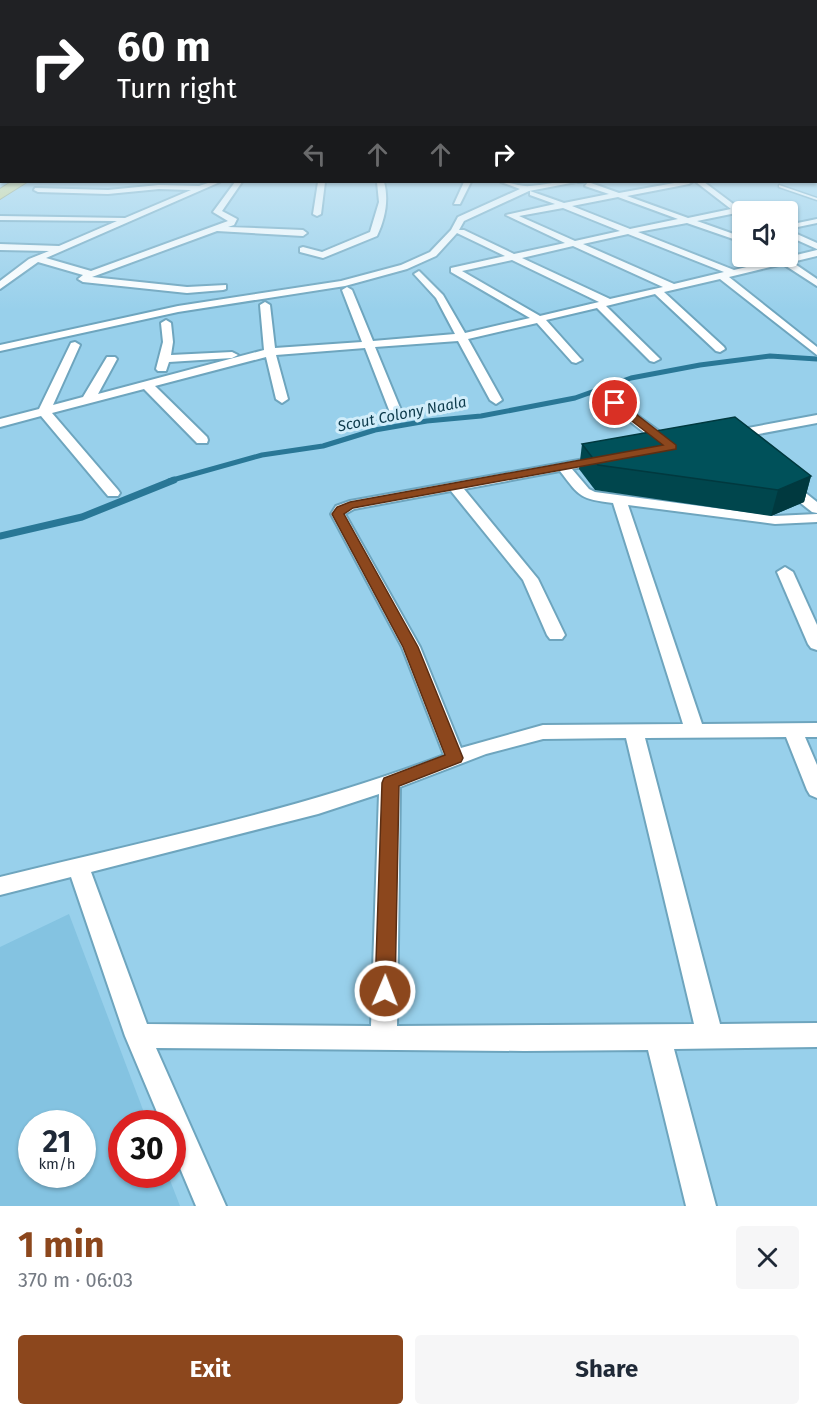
<!DOCTYPE html>
<html lang="en">
<head>
<meta charset="utf-8">
<style>
  body { margin:0; font-family:"Fira Sans",sans-serif; background:#f6f6f7; color:#1f2937; height:100vh; display:flex; flex-direction:column; font-size:22px; white-space:nowrap }
  * { box-sizing:border-box; margin:0 }
  p { font-size:20px; color:#747a83 }
  .icon { flex:none; width:33px; height:33px; fill:none; stroke:currentColor; stroke-width:2; stroke-linecap:round; stroke-linejoin:round }
  .map { position:relative; height:1206px; overflow:hidden }
  .panel { display:flex; flex-direction:column; background:#fff; flex:1 }
  .panel>* { flex:none }
  .guide { position:absolute; left:0px; top:0px; width:818px; height:183px; box-shadow:0 2px 4px #0004; background:#202124; color:#fff; overflow:hidden }
  .tools { position:absolute; left:732px; top:201px; display:grid; gap:12px }
  .tools a { display:grid; place-items:center; width:66px; height:66px; border-radius:6px; background:#fff; box-shadow:0 2px 4px #0004; font-size:30px }
  .speed { position:absolute; left:18px; top:1110px; display:flex; gap:12px; font-size:30px; font-weight:700; text-align:center }
  .speed>* { display:grid; place-content:center; width:78px; height:78px; border-radius:50%; background:#fff; box-shadow:0 2px 4px #0004; line-height:1 }
  .speed small { font-size:15px; font-weight:400 }
  .speed .limit { border:9px solid #d22; background:#fff; color:#111 }
  .pin { position:absolute; display:grid; place-items:center; width:51px; height:51px; color:#fff; margin:-26px; border:3px solid #fff; border-radius:50%; box-shadow:0 2px 6px #0007 }
  .me { position:absolute; width:66px; margin:-33px; rotate:1deg; stroke-linejoin:round; filter:drop-shadow(0 0 4px #0008) }
  .turn { display:flex; align-items:center; gap:21px; height:126px; padding:0 18px; font-size:27px }
  .turn .icon { width:78px; height:78px; stroke-width:2.5 }
  .turn b { display:block; font-size:42px; line-height:51px }
  .lanes { display:flex; align-items:center; height:57px; padding:0 18px; background:#0003; justify-content:center; gap:30px; direction:ltr }
  .lanes .off { opacity:.35 }
  .round { display:grid; place-items:center; flex:none; width:63px; height:63px; border-radius:6px; background:#f6f6f7 }
  .head { display:flex; align-items:center; justify-content:space-between; height:102px; padding:0 18px }
  h1 { font-size:36px; font-weight:700; line-height:45px; color:#8c471d }
  .primary-button { display:flex; gap:12px; margin-top:auto; padding:12px 18px }
  .primary-button a { flex:1; height:69px; border-radius:6px; background:#8c471d; color:#fff; font-size:24px; font-weight:700; line-height:69px; text-align:center }
  .primary-button a+a { background:#f6f6f7; color:#1f2937 }
  .map>svg:first-child { display:block }
</style>
</head>
<body>
<div class="map">
<svg width="817" height="1206" viewBox="0 0 817 1206">
  <rect width="100%" height="100%" fill="#98d0eb"/>
  <path fill="#84c3e1" fill-rule="evenodd" d="M69 914 148 1123 122 1124V1174L168 1175 180 1206H0V947ZM32 1124H82V1174H32Z"/>
  <g fill="none" stroke-linecap="round" stroke-linejoin="round">
    <path stroke="#297796" stroke-width="3" d="M568 183 583 182"/>
    <path stroke="#297796" stroke-width="5" d="M169 481 262 455 323 446 375 430 427 421 481 416 575 398 631 378 700 365 770 356 817 359"/>
    <path stroke="#297796" stroke-width="7" d="M0 536 82 517 174 480"/>
    <g stroke="#6ea5be" stroke-width="3">
      <g id="lane">
        <rect x="816" y="144" width="1" height="2"/>
        <path d="M779 185 817 198V200L779 187Z"/>
      </g>
    </g>
    <g stroke="#6ea5be" stroke-width="4">
      <g id="street">
        <rect x="816" y="157" width="1" height="4"/>
        <rect x="816" y="176" width="1" height="5"/>
        <path d="M211 182H220L46 258 91 271 228 221 213 212 235 182H242L222 211 237 219 234 225 228 227 303 230 307 233 303 236 217 231 92 277 187 287 226 285V289L223 290 187 293 83 282 78 279 83 275 38 262 0 289V281L29 259 49 251 0 250V244L59 246 117 221 0 220V216L125 218 191 190 159 189 108 194 38 192 34 190 35 188 108 190 159 185 199 186Z"/>
        <path d="M318 182H325L321 214 317 216 313 214Z"/>
        <path d="M377 182H384C389 200 385 219 377 236L323 258 300 252V248L303 247 322 252 370 232 379 202Z"/>
        <path d="M464 182H471L460 204H454Z"/>
        <path d="M501 182C511 182 521 187 530 186 546 185 560 180 576 182L529 191 464 221 459 230H464L514 254 565 243 506 215 555 204 530 195V191L564 203 609 194 585 186 588 182 619 193 680 182H692L689 184 627 196 688 218 731 209 696 182H704L744 212 742 216 736 213 697 221 742 237V242L687 223 638 232 734 270 817 250V256L792 262 817 279V286L783 264 729 277 817 347V355L720 279 664 292 724 347 725 349 720 352 716 351 655 294 606 306 658 357 660 359 654 362 650 361 597 308 546 320 580 358 582 360 576 363 572 362 537 323 468 339 502 400 496 404 490 400 458 341 375 347 403 415 397 419 391 415 365 348 276 355 288 399 282 403 276 399 266 357 155 386 207 437 208 440 207 443H197L144 389 52 413 118 490 120 493 118 496H108L41 416 0 427V419L39 409 71 343 75 342 80 345 53 405 83 397 107 357H115L117 359 98 394 264 350 260 305 265 302 270 305 275 348 362 342 342 290 347 287 352 290 373 341 455 334 436 298 414 274 419 271 443 295 465 333 530 318 451 272V268L505 256 457 233 436 256 407 269 345 286 178 312 0 351V345L178 306 341 281 401 265 430 252 451 230 458 217 520 189ZM618 197 678 219 630 229 572 206ZM563 208 620 231 575 241 519 216ZM628 234 724 272 674 284 583 244ZM573 246 663 287 610 299 522 258ZM512 260 599 302 540 316 462 271Z"/>
        <path d="M817 219V223L788 229V225Z"/>
        <path d="M788 230 817 243V249L788 236Z"/>
        <path d="M166 320 171 323 173 342 171 355 232 352 238 355 232 358 169 362 166 371H158L156 369 163 342 161 323Z"/>
        <path d="M604 391 674 442 676 445 674 448H664L600 398V392Z"/>
        <path d="M817 415V423L732 439 726 435 732 431Z"/>
        <path d="M601 456 608 460 606 463 572 469 589 489 595 492 775 516 817 514V522L775 524 628 505 702 724 817 723V737H805L817 765V798L810 795 807 790 786 737 645 738 720 1024 817 1023V1047L674 1049 716 1206H686L648 1050 524 1051 156 1048 226 1206H196L172 1149V1124H162L125 1036 71 877 0 895V877C149 840 301 810 444 755L402 647 331 514 336 506 350 501ZM560 471C580 497 580 499 613 503L683 724 543 725 461 748 420 647 345 514 354 509 451 491 523 580 547 635 550 639H562L565 635 538 579 464 489ZM626 738 694 1024 397 1026 400 787 486 754 543 739ZM379 794 371 1026 147 1024 91 872 318 814Z"/>
        <path d="M788 482 793 483 817 502V513L812 512 783 489 781 486Z"/>
        <path d="M785 567 793 572 817 625V650L811 648 808 644 777 572Z"/>
      </g>
    </g>
    <g stroke="#6ea5be" stroke-width="3">
      <rect id="secondary" x="816" y="152" width="1" height="6"/>
    </g>
    <g stroke="#8b935c" stroke-width="2">
      <path id="highway" d="M11 182H27L0 199V189Z"/>
    </g>
    <use href="#lane" fill="#fff" fill-rule="evenodd"/>
    <use href="#street" fill="#fff" fill-rule="evenodd"/>
    <use href="#secondary" fill="#f1f1d6" fill-rule="evenodd"/>
    <use href="#highway" fill="#d0d075" fill-rule="evenodd"/>
  </g>
  <path fill="#00464d" d="M582 444 811 476 804 502 771 516 595 490 579 469Z"/>
  <path fill="#00393f" d="M811 476 804 502 771 516 778 490Z"/>
  <path fill="#00515a" stroke="#00393f" stroke-width="1.5" d="M735 417 811 476 778 490 598 465 582 444Z"/>
  <linearGradient id="sky" x2="0" y2="1"><stop stop-color="#5b9cc7"/><stop offset="0.45" stop-color="#d1eaf6"/><stop offset="1" stop-color="#d1eaf6" stop-opacity="0"/></linearGradient>
  <rect width="817" height="310" fill="url(#sky)"/>
  <path fill="#8c471d" stroke="#5b2e13" stroke-width="1.5" d="M611 401H619L676 445V449L353 508 344 514 418 647 463 758 461 762 399 786 395 991 392 998 385 1001 378 998 375 991 382 783 384 778 445 755 403 647 332 514 337 507 350 502 663 445 611 405Z"/>
  <g text-anchor="middle" stroke-width="6" stroke-linejoin="round" paint-order="stroke">
    <g font-size="15" font-style="italic" fill="#0c3a4b" stroke="#d1edfa">
      <text transform="translate(402 414) rotate(-11)" y="5">Scout Colony Naala</text>
    </g>
  </g>
</svg>
<div class="tools">
<a><svg class="icon" aria-label="sound" viewBox="0 0 24 24"><path d="M4 9h4l5-4v14l-5-4H4zM17 9q2 3 0 6"/></svg></a>
</div>
<div class="speed"><div>21<small>km/h</small></div><div class="limit">30</div></div>
<div class="pin" style="left:615px;top:403px;background:#d93025"><svg class="icon" aria-label="arrive" viewBox="0 0 24 24"><path d="M6 21V4h12l-3 4 3 4H6"/></svg></div>
<svg class="me" style="left:385px;top:991px" viewBox="-20 -20 40 40"><circle r="17" fill="#8c471d" stroke="#fff" stroke-width="3"/><path d="M0-11L8 9 0 5-8 9z" fill="#fff"/></svg>
<div class="guide">
<div class="turn"><svg class="icon" aria-label="right" viewBox="0 0 24 24"><path d="M7 20v-9h11M14 6l5 5-5 5"/></svg><div><b>60 m</b>Turn right</div></div>
<div class="lanes"><svg class="icon off" aria-label="left" viewBox="0 0 24 24"><path d="M17 20v-9H6M10 6l-5 5 5 5"/></svg><svg class="icon off" aria-label="ahead" viewBox="0 0 24 24"><path d="M12 20V5M6 11l6-6 6 6"/></svg><svg class="icon off" aria-label="ahead" viewBox="0 0 24 24"><path d="M12 20V5M6 11l6-6 6 6"/></svg><svg class="icon" aria-label="right" viewBox="0 0 24 24"><path d="M7 20v-9h11M14 6l5 5-5 5"/></svg></div>
</div>
</div>
<section class="panel">
<div class="head"><div><h1>1 min</h1><p>370 m · 06:03</p></div><a class="round"><svg class="icon" aria-label="close" viewBox="0 0 24 24"><path d="M6 6l12 12M18 6L6 18"/></svg></a></div>
<div class="primary-button"><a>Exit</a><a>Share</a></div>
</section>
</body>
</html>
